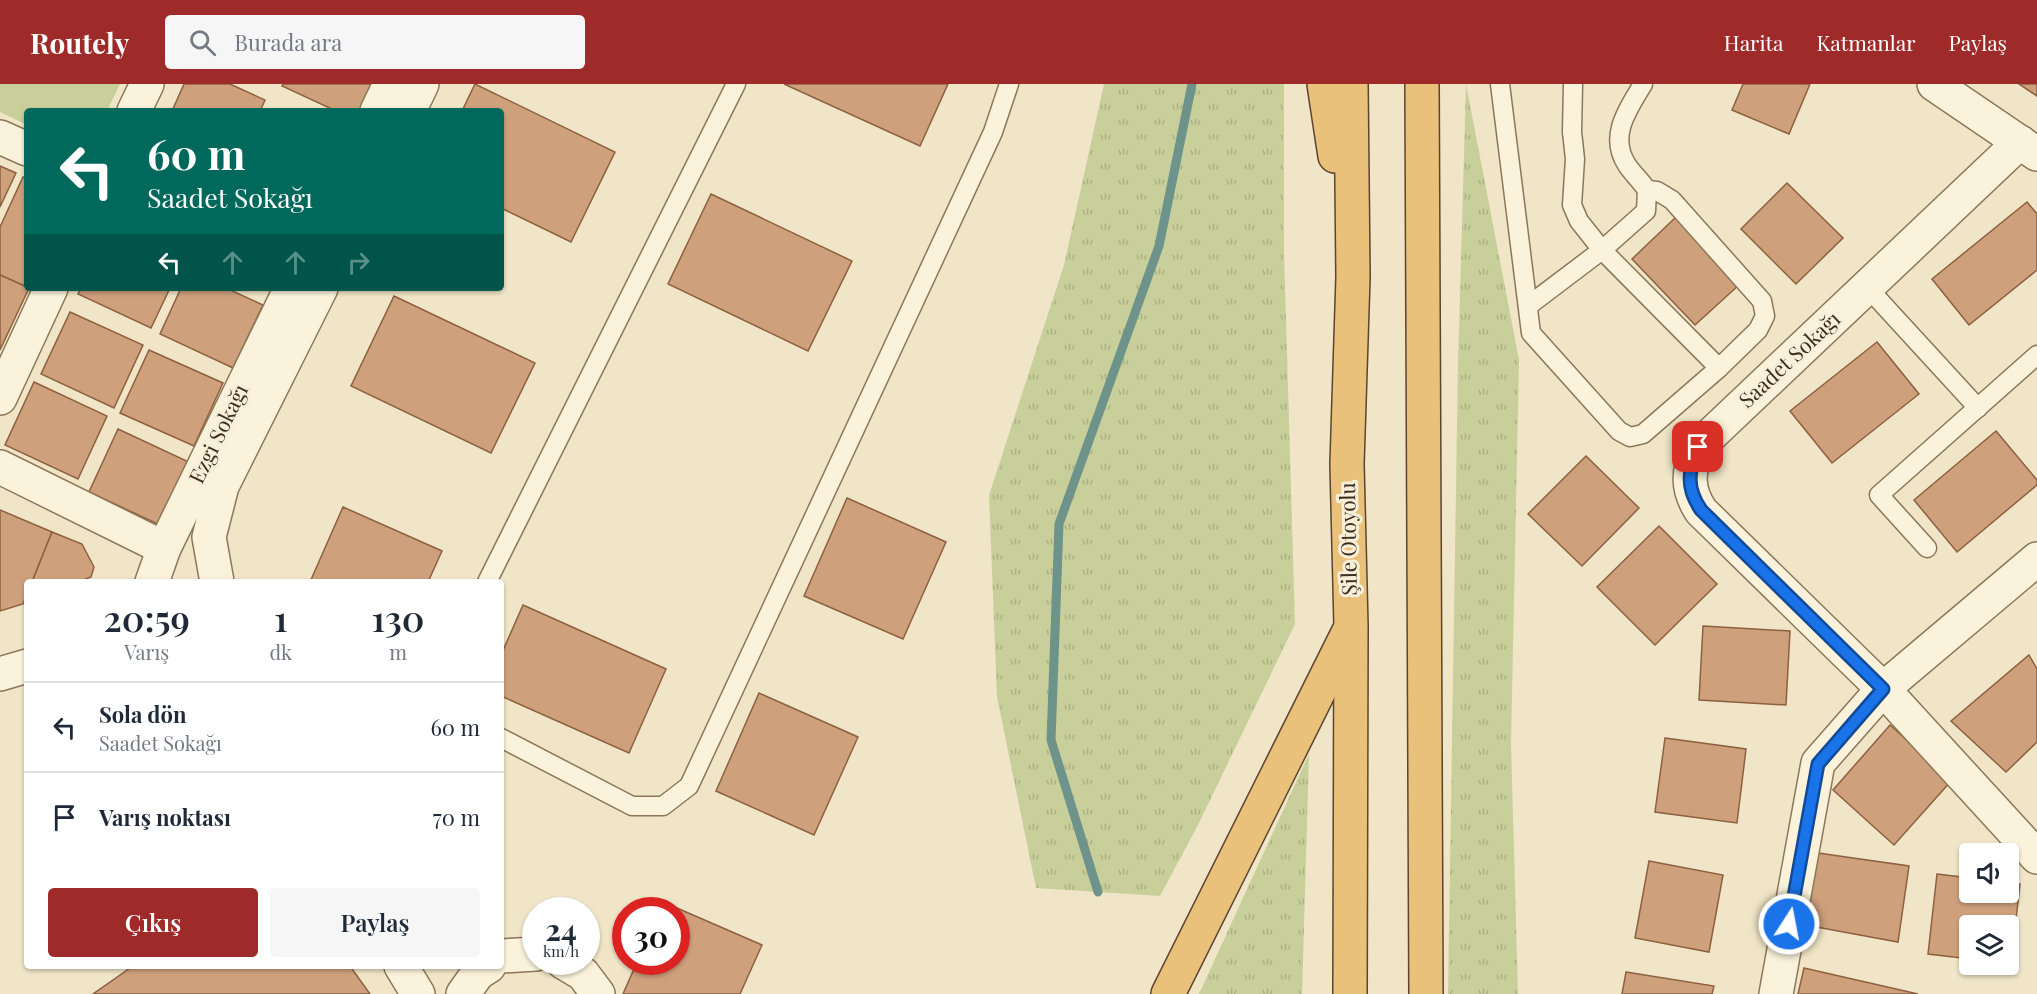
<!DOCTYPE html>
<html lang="tr">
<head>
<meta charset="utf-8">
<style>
  body { margin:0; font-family:"Playfair Display",serif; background:#f6f6f7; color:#1f2937; height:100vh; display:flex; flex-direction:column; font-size:22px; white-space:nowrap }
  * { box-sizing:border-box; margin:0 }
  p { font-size:20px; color:#747a83 }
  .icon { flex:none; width:33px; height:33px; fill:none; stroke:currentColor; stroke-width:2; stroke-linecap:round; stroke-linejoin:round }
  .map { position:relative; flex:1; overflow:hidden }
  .panel { position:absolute; left:24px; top:495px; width:480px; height:390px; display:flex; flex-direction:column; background:#fff; border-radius:6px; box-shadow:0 2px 4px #0004 }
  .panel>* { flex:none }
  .top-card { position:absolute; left:24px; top:24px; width:480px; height:183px; border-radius:6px; box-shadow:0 2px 4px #0004; background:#00695c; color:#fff; overflow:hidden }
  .buttons { position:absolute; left:1959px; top:759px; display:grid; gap:12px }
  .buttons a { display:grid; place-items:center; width:60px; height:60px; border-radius:6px; background:#fff; box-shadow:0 2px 4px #0004; font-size:30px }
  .speed { position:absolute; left:522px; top:813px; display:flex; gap:12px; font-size:30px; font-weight:700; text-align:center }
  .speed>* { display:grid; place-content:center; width:78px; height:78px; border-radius:50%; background:#fff; box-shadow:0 2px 4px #0004; line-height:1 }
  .speed small { font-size:15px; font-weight:400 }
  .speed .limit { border:9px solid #d22; background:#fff; color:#111 }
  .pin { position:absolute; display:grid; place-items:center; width:51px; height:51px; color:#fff; margin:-26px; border-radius:12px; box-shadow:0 3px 9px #0006 }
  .me { position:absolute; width:66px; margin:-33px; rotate:11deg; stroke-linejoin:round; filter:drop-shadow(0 0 4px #0008) }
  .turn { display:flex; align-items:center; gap:21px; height:126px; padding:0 24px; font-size:27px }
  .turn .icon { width:78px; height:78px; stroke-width:2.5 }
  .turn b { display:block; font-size:42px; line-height:51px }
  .lanes { display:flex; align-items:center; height:57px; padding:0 24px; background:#0003; justify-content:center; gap:30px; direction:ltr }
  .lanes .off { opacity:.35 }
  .eta { display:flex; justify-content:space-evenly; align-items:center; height:102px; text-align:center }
  .eta b { font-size:36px; font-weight:600; line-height:42px }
  .button { display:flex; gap:12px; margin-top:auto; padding:12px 24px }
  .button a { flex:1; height:69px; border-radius:6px; background:#9e2b29; color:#fff; font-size:24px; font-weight:600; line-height:69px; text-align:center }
  .button a+a { background:#f6f6f7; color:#1f2937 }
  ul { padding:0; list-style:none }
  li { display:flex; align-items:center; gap:18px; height:90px; padding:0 24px; border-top:2px solid #e0e1e3 }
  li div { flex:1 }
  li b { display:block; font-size:22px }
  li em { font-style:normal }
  header { display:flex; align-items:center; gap:36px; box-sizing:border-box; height:84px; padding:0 30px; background:#9e2b29; color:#fff }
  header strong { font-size:28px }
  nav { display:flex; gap:33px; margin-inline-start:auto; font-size:21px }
  .search { width:420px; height:54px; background:#f6f6f7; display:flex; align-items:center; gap:15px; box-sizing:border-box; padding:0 21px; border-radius:6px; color:#747a83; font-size:22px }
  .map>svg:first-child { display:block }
</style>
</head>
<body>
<header>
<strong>Routely</strong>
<div class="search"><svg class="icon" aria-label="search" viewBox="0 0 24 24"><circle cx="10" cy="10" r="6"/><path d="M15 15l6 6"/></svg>Burada ara</div>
<nav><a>Harita</a><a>Katmanlar</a><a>Paylaş</a></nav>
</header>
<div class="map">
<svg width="2037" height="910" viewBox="0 0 2037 910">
  <defs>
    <pattern id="grass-tufts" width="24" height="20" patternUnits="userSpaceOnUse" patternTransform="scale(1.5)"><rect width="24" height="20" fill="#c8cf9a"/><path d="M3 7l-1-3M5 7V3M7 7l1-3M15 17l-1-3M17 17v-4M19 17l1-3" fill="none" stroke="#adb284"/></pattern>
  </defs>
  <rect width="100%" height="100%" fill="#f0e5c7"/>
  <g fill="url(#grass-tufts)">
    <path d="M1104 0H1284V169L1295 540 1199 739 1160 812 1036 804 997 613 989 411 1064 181Z"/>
    <path d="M1466 0 1519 276 1511 660 1518 910H1448L1458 280Z"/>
    <path d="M1309 670 1302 910H1199Z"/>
  </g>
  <path fill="#c8cf9a" d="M0 0H120L107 27H27V41L0 28Z"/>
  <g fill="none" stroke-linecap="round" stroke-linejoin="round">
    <path stroke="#6e938b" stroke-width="9" d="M1098 808 1051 656 1059 440 1159 162 1192 0"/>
  </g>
  <g fill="#cfa07c" stroke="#8d6040" stroke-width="1.5">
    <path d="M184 0H230L265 16 260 27H172Z"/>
    <path d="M283 0H372L360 27H336L282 2Z"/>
    <path d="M475 0 615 68 571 158 501 124V27H462Z"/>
    <path d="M784 0H948L920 62Z"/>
    <path d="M1743 0H1810L1789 50 1732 26Z"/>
    <path d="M2019 0H2037V12Z"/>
    <path d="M0 82 16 89 0 123Z"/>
    <path d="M23 93 27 94V203L0 191V143Z"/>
    <path d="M1787 99 1843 154 1796 200 1741 145Z"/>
    <path d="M711 110 852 177 808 267 668 200Z"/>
    <path d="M2027 118 2037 130V186L1969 241 1932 195Z"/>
    <path d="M1676 133 1740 200 1695 241 1632 175Z"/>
    <path d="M0 191 29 204 0 266Z"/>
    <path d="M81 204H170L151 244 78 210Z"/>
    <path d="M181 204H226L263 221 233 284 160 250Z"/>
    <path d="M394 212 535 279 491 369 351 302Z"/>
    <path d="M70 228 143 261 114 324 41 290Z"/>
    <path d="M1877 258 1919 310 1832 379 1790 327Z"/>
    <path d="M149 266 223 299 194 362 120 329Z"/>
    <path d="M34 298 107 332 78 395 5 361Z"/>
    <path d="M118 345 191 379 162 442 89 408Z"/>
    <path d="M1996 347 2037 396V401L1957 468 1914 416Z"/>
    <path d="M1586 372 1639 424 1582 482 1528 430Z"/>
    <path d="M847 414 946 458 903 555 804 512Z"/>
    <path d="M343 423 442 467 428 498H310Z"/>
    <path d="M0 426 52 448 32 498H27V510L23 520 0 527Z"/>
    <path d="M1659 442 1717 500 1655 561 1597 503Z"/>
    <path d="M52 448 82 460 94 483 91 493 78 498H32Z"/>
    <path d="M523 521 666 585 629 669 501 612V571Z"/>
    <path d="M1703 542 1790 547 1786 621 1699 616Z"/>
    <path d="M2029 571 2037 585V658L2006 688 1951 637Z"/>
    <path d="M759 609 858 653 814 751 716 707Z"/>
    <path d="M1890 641 1952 696 1894 761 1833 706Z"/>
    <path d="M1665 654 1746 665 1737 739 1655 728Z"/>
    <path d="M1818 769 1909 782 1898 858 1805 841Z"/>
    <path d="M1649 777 1723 791 1709 868 1635 854Z"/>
    <path d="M1937 790 1970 794V808H2008V798L2020 800 2011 880 2008 842H1970V875L1928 870Z"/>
    <path d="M663 818 762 861 740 910H623L637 878H676V826H659Z"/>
    <path d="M133 882H350L370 910H93Z"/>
    <path d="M1804 884 1918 910H1798Z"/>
    <path d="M1626 888 1714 902 1712 910H1622Z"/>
  </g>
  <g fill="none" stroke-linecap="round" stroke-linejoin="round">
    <g stroke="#8d775b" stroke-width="21">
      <g id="service">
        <path d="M1500 0 1531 249 1619 347 1630 353 1643 350 1719 284 1758 246 1765 232 1762 217 1672 116 1657 107 1647 106"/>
        <path d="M1573 0 1572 48 1575 75 1572 121 1579 137 1602 166 1719 284"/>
        <path d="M1867 203 1978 324"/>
        <path d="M1528 222 1602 166 1646 127 1647 106C1641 97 1633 90 1627 81 1608 52 1628 25 1643 0"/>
        <path d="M1927 464 1879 411 2037 271"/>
        <path d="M487 498 736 0"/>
        <path d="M501 654 632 722H663L689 702 993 48 1009 0"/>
      </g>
    </g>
    <g stroke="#8d775b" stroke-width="36">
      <g id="minor">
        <path d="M1934 0 2037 70"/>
        <path d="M134 27 147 0"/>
        <path d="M377 27 390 0"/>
        <path d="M409 27 422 0"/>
        <path d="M0 53 27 65"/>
        <path d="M2020 58 1698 363C1688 387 1686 404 1701 427L1883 605 2037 773"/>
        <path d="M0 314 51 204"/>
        <path d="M0 383 164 464"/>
        <path d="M152 498 164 464 291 204"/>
        <path d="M217 498 209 453 222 402 321 204"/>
        <path d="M1776 910 1818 679 1883 605 2037 475"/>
      </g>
    </g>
    <g stroke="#8d775b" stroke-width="36">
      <g id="tertiary">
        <path d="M0 590 27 582"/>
        <path d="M501 872 536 870"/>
        <path d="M563 878 583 890 598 910"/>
        <path d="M401 882 418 910"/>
        <path d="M463 910 478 889 489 882"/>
      </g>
    </g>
    <g stroke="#5b4530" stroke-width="36">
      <g id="trunk">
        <path d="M1324 0 1335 72"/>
        <path d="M1422 0 1426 910"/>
        <path d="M1168 910 1348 549"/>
        <path d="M1350 910 1351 542 1347 380 1353 193 1351 0"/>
      </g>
    </g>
    <use href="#service" stroke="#faf2db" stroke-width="18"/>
    <use href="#minor" stroke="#faf2db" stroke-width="33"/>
    <use href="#tertiary" stroke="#faf2db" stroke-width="33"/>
    <use href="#trunk" stroke="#eac17b" stroke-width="33"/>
  </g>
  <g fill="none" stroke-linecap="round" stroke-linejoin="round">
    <g stroke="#114b97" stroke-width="15">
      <path id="route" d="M1698 363C1688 387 1686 404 1701 426L1883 605 1818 680 1789 840"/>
    </g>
    <use href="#route" stroke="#1a73e8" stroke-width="10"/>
  </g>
  <g text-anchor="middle" stroke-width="6" stroke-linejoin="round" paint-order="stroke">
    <g font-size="21" fill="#3d2e20" stroke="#f7efd7">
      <text transform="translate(1790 276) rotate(-43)" y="7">Saadet Sokağı</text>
      <text transform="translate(219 350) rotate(-64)" y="7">Ezgi Sokağı</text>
      <text transform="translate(1349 455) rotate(-91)" y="7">Şile Otoyolu</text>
    </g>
  </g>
</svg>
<div class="buttons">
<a><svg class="icon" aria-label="sound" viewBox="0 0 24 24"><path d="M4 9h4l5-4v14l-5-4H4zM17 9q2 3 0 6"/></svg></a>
<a><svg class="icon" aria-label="layers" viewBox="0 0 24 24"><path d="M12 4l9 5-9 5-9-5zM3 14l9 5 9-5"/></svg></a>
</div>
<div class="speed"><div>24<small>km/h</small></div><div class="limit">30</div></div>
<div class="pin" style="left:1698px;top:363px;background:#d93025"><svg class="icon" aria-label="arrive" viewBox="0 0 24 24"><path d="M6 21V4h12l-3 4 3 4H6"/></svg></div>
<svg class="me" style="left:1789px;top:840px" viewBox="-20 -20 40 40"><circle r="17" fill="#1a73e8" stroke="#fff" stroke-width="3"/><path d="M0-11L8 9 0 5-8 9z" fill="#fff"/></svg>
<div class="top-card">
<div class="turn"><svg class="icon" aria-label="left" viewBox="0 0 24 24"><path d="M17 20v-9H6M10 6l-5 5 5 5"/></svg><div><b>60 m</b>Saadet Sokağı</div></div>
<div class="lanes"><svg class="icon" aria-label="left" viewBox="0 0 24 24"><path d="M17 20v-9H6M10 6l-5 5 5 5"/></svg><svg class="icon off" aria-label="ahead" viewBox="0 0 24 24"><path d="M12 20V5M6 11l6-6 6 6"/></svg><svg class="icon off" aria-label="ahead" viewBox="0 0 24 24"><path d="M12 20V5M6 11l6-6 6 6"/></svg><svg class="icon off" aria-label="right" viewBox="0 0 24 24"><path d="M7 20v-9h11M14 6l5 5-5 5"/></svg></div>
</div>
<section class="panel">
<div class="eta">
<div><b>20:59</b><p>Varış</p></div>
<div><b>1</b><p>dk</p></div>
<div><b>130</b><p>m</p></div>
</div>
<ul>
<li><svg class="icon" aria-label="left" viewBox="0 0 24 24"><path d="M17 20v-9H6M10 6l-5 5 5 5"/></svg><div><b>Sola dön</b><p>Saadet Sokağı</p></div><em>60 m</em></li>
<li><svg class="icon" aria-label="arrive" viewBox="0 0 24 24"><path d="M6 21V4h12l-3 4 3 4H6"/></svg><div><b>Varış noktası</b></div><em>70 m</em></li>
</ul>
<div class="button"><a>Çıkış</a><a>Paylaş</a></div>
</section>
</div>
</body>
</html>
